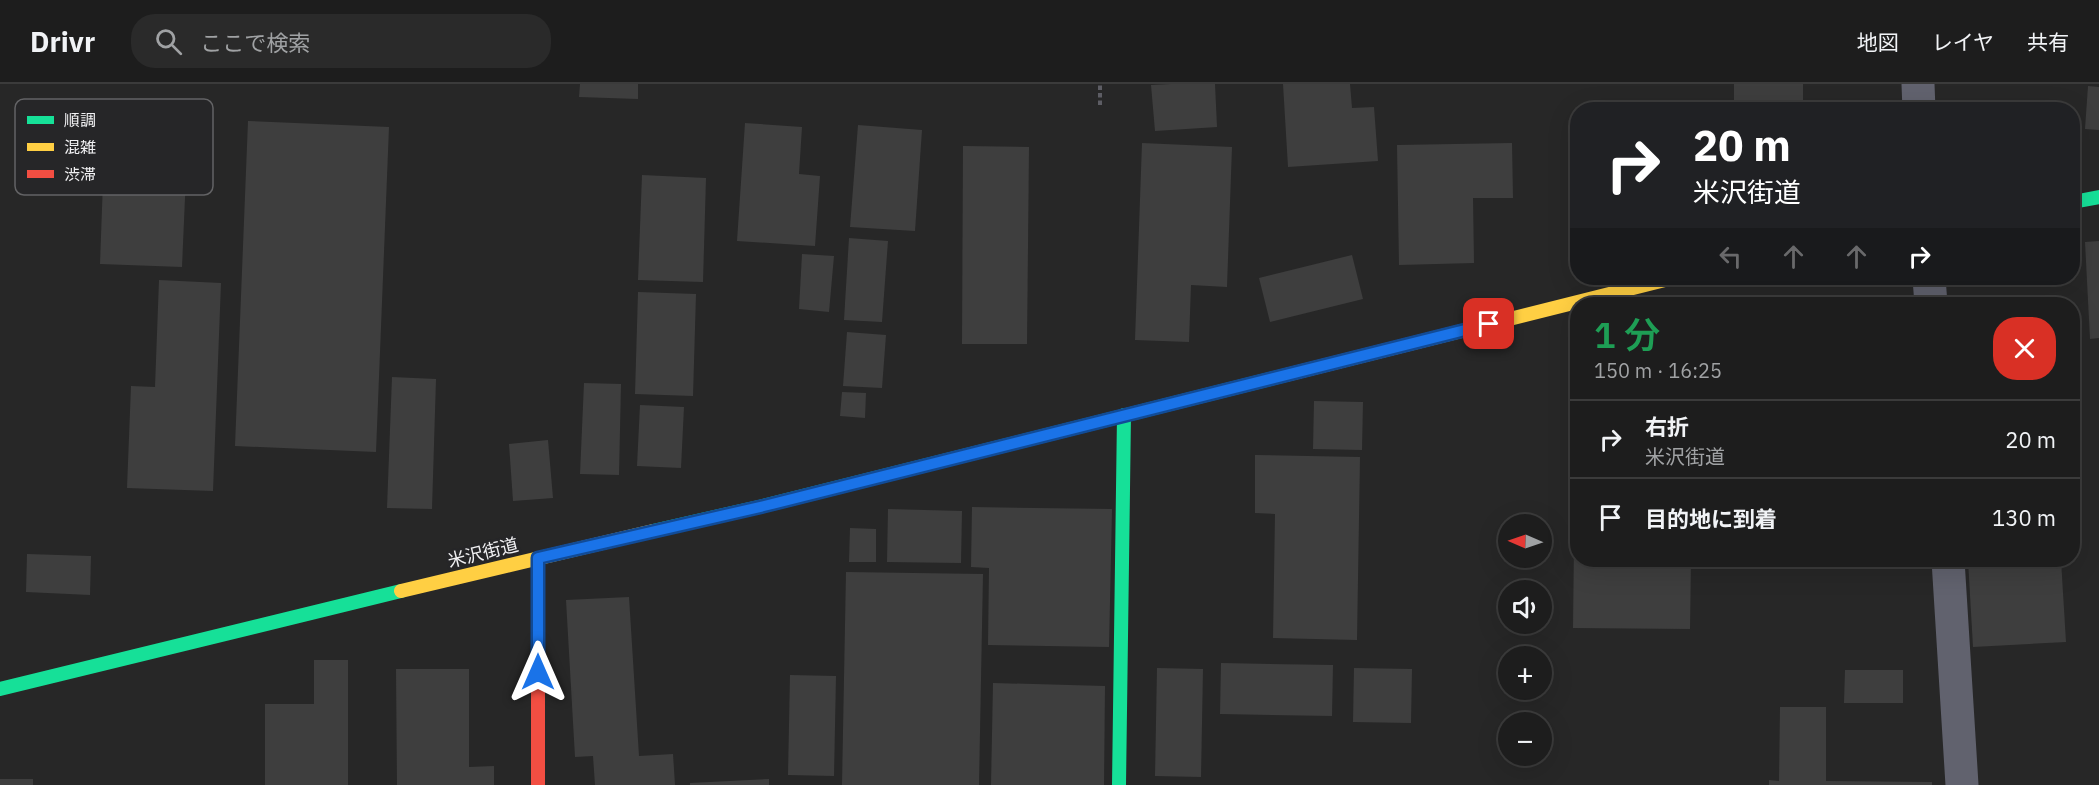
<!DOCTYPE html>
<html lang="ja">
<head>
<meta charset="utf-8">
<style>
  body { margin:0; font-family:"IBM Plex Sans","Noto Sans JP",sans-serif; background:#2a2a2a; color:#f1f3f6; height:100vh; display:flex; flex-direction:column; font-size:22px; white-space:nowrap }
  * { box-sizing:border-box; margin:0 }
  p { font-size:20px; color:#a0a2a4 }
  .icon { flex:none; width:33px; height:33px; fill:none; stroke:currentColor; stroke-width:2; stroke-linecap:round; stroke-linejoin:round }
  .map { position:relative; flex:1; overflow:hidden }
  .panel { position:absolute; left:1570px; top:213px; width:510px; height:270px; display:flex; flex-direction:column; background:#1d1d1d; border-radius:24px; box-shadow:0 6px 24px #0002,0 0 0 2px #3b3b3b }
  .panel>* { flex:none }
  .top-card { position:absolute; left:1570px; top:18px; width:510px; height:183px; border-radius:24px; box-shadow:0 6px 24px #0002,0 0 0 2px #3b3b3b; background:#202124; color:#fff; overflow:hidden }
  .needle { width:39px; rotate:272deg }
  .tools { position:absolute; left:1498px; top:430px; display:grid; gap:12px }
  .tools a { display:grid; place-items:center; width:54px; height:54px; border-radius:50%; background:#1d1d1d; box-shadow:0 6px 24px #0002,0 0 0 2px #3b3b3b; font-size:30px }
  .pin { position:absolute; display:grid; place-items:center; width:51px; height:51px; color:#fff; margin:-26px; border-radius:12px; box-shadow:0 3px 9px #0006 }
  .me { position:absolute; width:66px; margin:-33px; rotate:0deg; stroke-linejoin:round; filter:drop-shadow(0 0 4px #0008) }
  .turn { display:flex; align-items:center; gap:21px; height:126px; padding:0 24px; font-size:27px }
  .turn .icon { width:78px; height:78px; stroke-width:2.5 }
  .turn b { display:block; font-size:42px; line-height:51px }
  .lanes { display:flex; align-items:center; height:57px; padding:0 24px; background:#0003; justify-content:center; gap:30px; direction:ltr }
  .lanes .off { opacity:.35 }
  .round { display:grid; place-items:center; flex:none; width:63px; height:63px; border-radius:24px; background:#2a2a2a }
  .head { display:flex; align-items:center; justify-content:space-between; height:102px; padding:0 24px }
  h1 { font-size:36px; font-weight:600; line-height:45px; color:#1e9e55 }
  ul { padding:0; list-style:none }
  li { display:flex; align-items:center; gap:18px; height:78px; padding:0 24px; border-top:2px solid #3b3b3b }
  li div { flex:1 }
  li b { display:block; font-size:22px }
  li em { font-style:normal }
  header { display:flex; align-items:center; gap:36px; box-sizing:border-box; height:84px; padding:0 30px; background:#1d1d1d; border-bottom:2px solid #3b3b3b }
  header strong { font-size:28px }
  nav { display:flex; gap:33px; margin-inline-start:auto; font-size:21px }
  .search { width:420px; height:54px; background:#2a2a2a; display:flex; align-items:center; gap:15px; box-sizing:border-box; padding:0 21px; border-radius:24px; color:#a0a2a4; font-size:22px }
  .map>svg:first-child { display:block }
</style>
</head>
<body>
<header>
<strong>Drivr</strong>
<div class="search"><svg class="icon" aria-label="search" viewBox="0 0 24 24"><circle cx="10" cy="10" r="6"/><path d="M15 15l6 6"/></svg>ここで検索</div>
<nav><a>地図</a><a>レイヤ</a><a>共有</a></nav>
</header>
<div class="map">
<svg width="2099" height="701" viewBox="0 0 2099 701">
  <rect width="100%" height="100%" fill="#272727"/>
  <g fill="#3e3e3e">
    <path d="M580 0H638V15L579 13Z"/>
    <path d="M1171 0H1215L1217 43 1155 47 1151 1Z"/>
    <path d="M1283 0H1350L1352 24 1374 23 1378 77 1288 83Z"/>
    <rect x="1734" y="0" width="69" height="26"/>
    <path d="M2088 2 2099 3V46L2085 45Z"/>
    <path d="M248 37 389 43 376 368 235 362Z"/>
    <path d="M745 39 802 43 799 90 820 92 815 162 737 157Z"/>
    <path d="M858 41 922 46 915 147 850 143Z"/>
    <path d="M105 42 188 45 182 183 100 180Z"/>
    <path d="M1142 59 1232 63 1227 203 1191 201 1189 258 1135 256Z"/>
    <path d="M1512 59 1513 114H1473L1474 179 1399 181 1397 61Z"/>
    <path d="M963 62 1029 63 1027 260H962Z"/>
    <path d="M642 91 706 94 703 198 638 196Z"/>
    <path d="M849 154 888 157 882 238 844 236Z"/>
    <path d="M2099 157V254L2090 255 2085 158Z"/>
    <path d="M802 170 834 172 829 228 799 225Z"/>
    <path d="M1352 171 1363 215 1270 238 1259 194Z"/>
    <path d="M1971 194H2015V195L1971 199Z"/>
    <path d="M159 196 221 199 213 407 127 404 131 302 155 303Z"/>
    <path d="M638 208 696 210 693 312 635 310Z"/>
    <path d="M847 248 886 251 882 304 843 302Z"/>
    <path d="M392 293 436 295 432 425 387 424Z"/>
    <path d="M584 299 621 300 619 391 580 390Z"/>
    <path d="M842 308 866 309 865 334 840 332Z"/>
    <path d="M1314 317 1363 318 1362 366 1313 365Z"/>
    <path d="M640 321 684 323 681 384 637 382Z"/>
    <path d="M548 356 553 414 513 417 509 360Z"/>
    <path d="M1255 371 1360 373 1357 556 1273 554 1275 430 1255 429Z"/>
    <path d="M1575 375H1578V476H1691L1690 545 1573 544Z"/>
    <path d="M972 423 1112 425 1109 563 988 561 989 484 971 483Z"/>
    <path d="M888 425 962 427 961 479 887 478Z"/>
    <path d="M850 444 876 445V478H849Z"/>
    <path d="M27 470 91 472 90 511 26 508Z"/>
    <path d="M1968 476H2061L2066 558 1973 563Z"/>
    <path d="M846 488 983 490 979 701H842Z"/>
    <path d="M629 513 639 672 673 670 675 701H595L593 672 575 673 566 516Z"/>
    <path d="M314 576H348V701H265V620H314Z"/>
    <path d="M1221 579 1333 581 1332 632 1220 630Z"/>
    <path d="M1157 584 1203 585 1201 693 1155 692Z"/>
    <path d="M1354 584 1412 585 1411 639 1353 638Z"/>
    <path d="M396 585H469V683L494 682V701H397Z"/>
    <path d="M1845 586H1903V619H1844Z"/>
    <path d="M790 591 836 592 834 692 788 691Z"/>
    <path d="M993 599 1105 602 1104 701H991Z"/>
    <path d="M1780 623H1826V697L1932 698V701H1769V696L1779 697Z"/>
    <rect x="0" y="695" width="33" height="6"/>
    <path d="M769 695V701H690V699Z"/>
  </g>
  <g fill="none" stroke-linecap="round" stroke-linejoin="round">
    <path stroke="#5d5d64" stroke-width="4" stroke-dasharray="4.5 3" stroke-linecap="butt" d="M1100 21V0"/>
    <g stroke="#61626e" stroke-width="33">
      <path d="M1918 0 1919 26"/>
      <path d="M1929 194 1931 220"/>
      <path d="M1948 476 1962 701"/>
    </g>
    <g stroke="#16e098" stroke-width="14">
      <path d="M2073 118 2099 113"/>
      <path d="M653 447 763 422 1286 291"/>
      <path d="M0 605 401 507"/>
      <path d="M1119 701 1124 331"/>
    </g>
    <g stroke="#ffcf43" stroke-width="14">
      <path d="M1286 291 1673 194"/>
      <path d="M401 507 653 447"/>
    </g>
    <path stroke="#f24e42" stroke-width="14" d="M538 474V701"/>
  </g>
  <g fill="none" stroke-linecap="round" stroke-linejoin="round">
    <g stroke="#114b97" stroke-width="15">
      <path id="route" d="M538 588V474L764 422 1489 240"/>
    </g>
    <use href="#route" stroke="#1a73e8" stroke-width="10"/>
  </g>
  <g text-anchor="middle" stroke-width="5" stroke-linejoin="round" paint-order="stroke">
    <g font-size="18" fill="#f1f1f3" stroke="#262628">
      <text transform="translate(483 469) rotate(-14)" y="6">米沢街道</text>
    </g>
  </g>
  <rect x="15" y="15" width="198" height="96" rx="9" fill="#262628" stroke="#636365" stroke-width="1.5"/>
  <rect x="27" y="32" width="27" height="8" fill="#16e098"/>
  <rect x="27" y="59" width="27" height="8" fill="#ffcf43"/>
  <rect x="27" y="86" width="27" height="8" fill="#f24e42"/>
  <g font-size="16" fill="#f1f1f3">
    <text x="64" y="42">順調</text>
    <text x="64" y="69">混雑</text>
    <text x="64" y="96">渋滞</text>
  </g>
</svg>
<div class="tools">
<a><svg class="needle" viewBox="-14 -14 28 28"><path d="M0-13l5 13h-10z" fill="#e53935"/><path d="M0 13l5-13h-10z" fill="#a0a2a4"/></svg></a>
<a><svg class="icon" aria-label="sound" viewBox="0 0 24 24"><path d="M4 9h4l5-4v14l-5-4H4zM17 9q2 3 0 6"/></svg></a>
<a>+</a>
<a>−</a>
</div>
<div class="pin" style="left:1489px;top:240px;background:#d93025"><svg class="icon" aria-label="arrive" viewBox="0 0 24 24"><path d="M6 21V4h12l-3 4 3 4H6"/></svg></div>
<svg class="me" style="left:538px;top:588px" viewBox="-20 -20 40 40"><path d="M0-17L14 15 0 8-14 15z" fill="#1a73e8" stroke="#fff" stroke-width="4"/></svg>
<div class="top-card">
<div class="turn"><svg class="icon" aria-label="right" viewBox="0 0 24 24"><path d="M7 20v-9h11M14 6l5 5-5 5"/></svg><div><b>20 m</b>米沢街道</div></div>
<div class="lanes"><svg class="icon off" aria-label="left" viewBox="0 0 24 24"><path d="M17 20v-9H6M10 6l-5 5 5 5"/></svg><svg class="icon off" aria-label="ahead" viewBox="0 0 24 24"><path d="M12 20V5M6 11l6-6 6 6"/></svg><svg class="icon off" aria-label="ahead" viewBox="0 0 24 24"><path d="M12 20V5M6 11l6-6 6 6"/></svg><svg class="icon" aria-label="right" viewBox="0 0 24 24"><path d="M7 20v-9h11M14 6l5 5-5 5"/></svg></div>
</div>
<section class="panel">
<div class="head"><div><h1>1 分</h1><p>150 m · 16:25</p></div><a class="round" style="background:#d93025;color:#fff"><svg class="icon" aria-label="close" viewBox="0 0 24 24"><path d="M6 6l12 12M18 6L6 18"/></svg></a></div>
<ul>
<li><svg class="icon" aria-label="right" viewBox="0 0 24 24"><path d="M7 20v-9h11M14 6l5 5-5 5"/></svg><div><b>右折</b><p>米沢街道</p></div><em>20 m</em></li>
<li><svg class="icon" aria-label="arrive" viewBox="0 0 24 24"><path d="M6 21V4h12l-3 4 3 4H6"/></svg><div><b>目的地に到着</b></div><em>130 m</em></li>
</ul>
</section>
</div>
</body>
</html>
